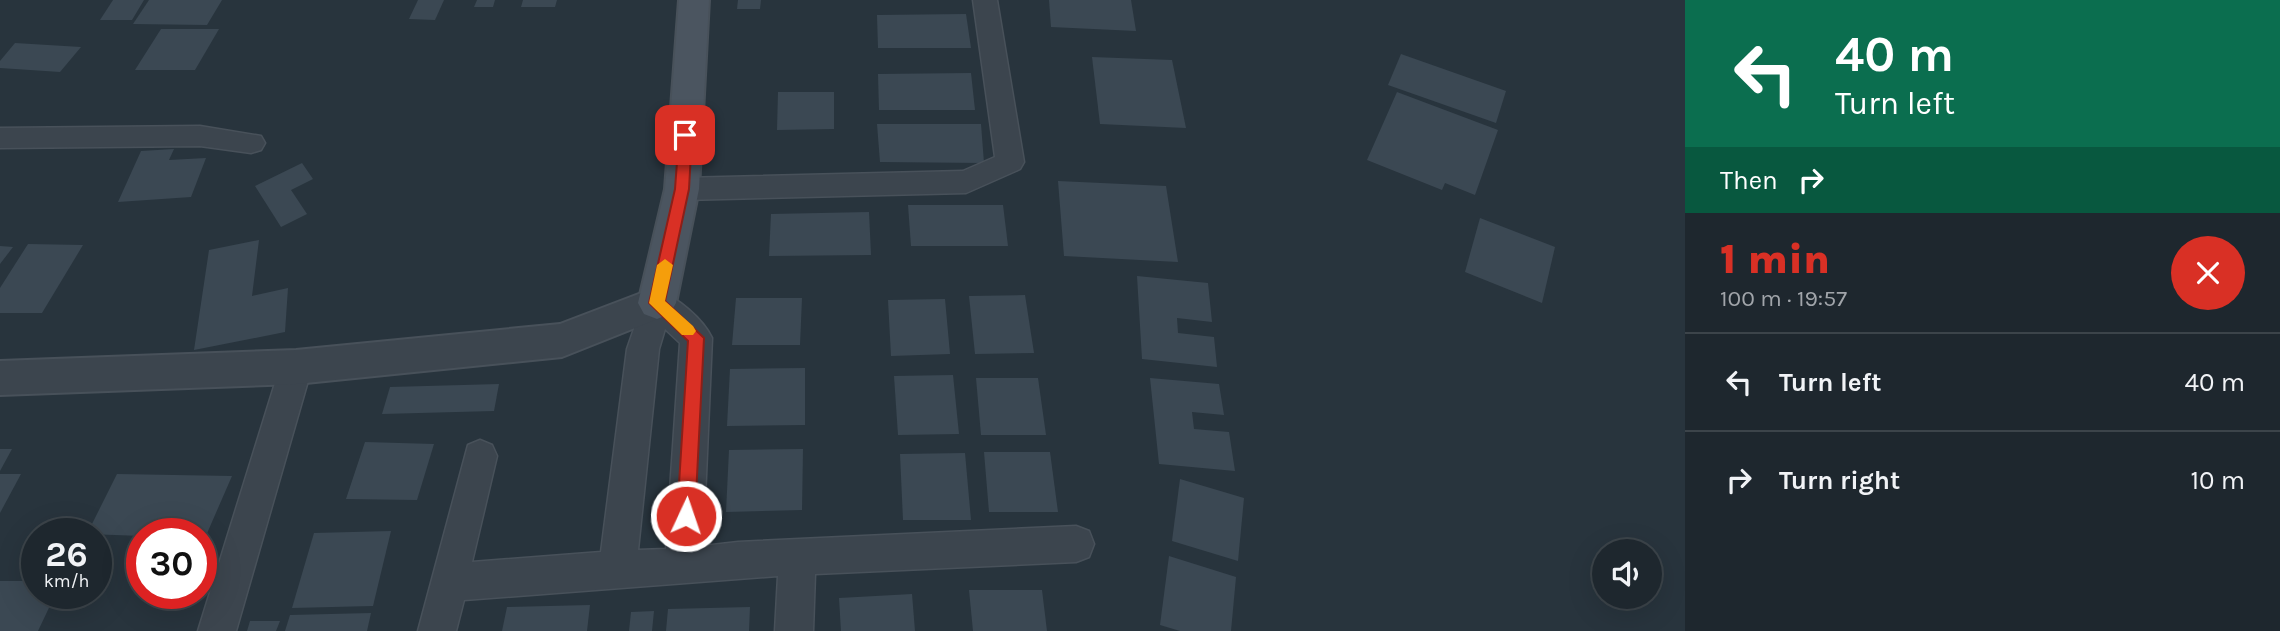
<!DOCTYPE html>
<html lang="en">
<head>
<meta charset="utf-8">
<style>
  body { margin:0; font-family:Karla,sans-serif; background:#262f36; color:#f1f3f6; height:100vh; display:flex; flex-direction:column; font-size:26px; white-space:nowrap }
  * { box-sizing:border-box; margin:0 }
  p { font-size:23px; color:#a1a5aa }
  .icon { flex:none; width:38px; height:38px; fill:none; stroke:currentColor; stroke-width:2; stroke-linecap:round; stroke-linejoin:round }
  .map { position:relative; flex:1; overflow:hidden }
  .details { display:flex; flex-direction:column; background:#1e272e; width:595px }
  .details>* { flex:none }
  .top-card { background:#0b6e4f; color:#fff; overflow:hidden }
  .fabs { position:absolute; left:1592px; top:539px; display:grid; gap:14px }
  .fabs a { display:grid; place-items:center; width:70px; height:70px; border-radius:50%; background:#1e272e; box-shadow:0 7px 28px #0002,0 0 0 2px #3c444a; font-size:35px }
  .speed { position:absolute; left:21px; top:518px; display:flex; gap:14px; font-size:35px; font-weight:700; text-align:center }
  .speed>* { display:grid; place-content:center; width:91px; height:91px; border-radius:50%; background:#1e272e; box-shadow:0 7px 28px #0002,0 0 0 2px #3c444a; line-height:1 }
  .speed small { font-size:18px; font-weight:400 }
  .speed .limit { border:10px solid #d22; background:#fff; color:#111 }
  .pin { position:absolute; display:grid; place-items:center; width:60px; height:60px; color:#fff; margin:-30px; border-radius:14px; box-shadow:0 4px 10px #0006 }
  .me { position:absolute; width:77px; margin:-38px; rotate:3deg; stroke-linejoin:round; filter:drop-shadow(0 0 5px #0008) }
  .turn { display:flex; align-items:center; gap:24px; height:147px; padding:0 35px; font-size:32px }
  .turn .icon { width:91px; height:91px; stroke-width:2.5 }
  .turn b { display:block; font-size:49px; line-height:60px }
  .then { display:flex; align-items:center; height:66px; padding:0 35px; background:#0003; gap:14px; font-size:26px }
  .round { display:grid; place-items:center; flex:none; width:74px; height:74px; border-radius:37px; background:#262f36 }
  .overview { display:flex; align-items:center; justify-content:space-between; height:119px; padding:0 35px }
  h1 { font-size:42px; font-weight:800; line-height:52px; color:#d93025 }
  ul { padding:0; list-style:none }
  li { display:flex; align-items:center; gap:21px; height:98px; padding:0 35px; border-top:2px solid #3c444a }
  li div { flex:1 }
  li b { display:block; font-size:26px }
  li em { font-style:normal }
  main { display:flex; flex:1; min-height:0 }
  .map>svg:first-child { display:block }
</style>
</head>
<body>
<main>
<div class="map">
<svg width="1685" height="631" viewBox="0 0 1685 631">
  <rect width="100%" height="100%" fill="#28343d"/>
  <g fill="#3b4853">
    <path d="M113 0H144L132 20H100Z"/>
    <path d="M149 0H222L207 25 133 24Z"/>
    <path d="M418 0H444L435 20 409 19Z"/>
    <path d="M477 0H495L493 7H474Z"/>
    <path d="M523 0H557L555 7H521Z"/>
    <path d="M738 0H761L760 9H737Z"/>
    <path d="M1049 0H1131L1136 31 1051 27Z"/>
    <path d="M966 14 971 48H878L877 15Z"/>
    <path d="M161 29H219L195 70H135Z"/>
    <path d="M15 43 81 47 60 72 0 68V61Z"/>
    <path d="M1401 54 1506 91 1496 123 1388 85Z"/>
    <path d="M1092 57 1172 60 1186 128 1100 124Z"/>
    <path d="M971 73 975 110H879L878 74Z"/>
    <path d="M778 92H834V129L777 130Z"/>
    <path d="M1397 92 1498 130 1475 195 1445 183 1442 190 1367 160Z"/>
    <path d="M877 124H981L984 163 880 162Z"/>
    <path d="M174 149 169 160 206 158 191 197 118 202 141 151Z"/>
    <path d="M302 163 313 179 291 190 307 214 281 227 255 186Z"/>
    <path d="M1058 181 1166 186 1178 262 1064 256Z"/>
    <path d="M908 205H1003L1008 246H911Z"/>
    <path d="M869 212 871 255 769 256 771 214Z"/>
    <path d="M1480 218 1555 247 1542 303 1465 272Z"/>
    <path d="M259 240 252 296 288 288 285 332 194 350 209 250Z"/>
    <path d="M28 244 83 245 42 313H0V288Z"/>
    <path d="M0 246 13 247 0 264Z"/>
    <path d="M1137 276 1208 283 1212 322 1177 318 1178 333 1214 337 1217 367 1142 359Z"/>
    <path d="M1025 295 1034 353 975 354 969 296Z"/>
    <path d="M736 298H802L800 345H732Z"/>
    <path d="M945 299 950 354 891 356 888 300Z"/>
    <path d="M805 368V425L727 426 730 369Z"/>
    <path d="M953 375 959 434 898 435 894 376Z"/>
    <path d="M976 378H1038L1046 435H981Z"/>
    <path d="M1150 378 1219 384 1224 415 1192 412 1194 429 1229 432 1235 471 1159 464Z"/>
    <path d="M499 384 494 411 382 414 390 387Z"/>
    <path d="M365 442 434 444 417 500 346 499Z"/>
    <path d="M0 449H12L0 471Z"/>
    <path d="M803 449 802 510 726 512 729 450Z"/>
    <path d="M984 452H1050L1058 512H989Z"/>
    <path d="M965 453 971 520H903L900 454Z"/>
    <path d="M0 474H21L0 513Z"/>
    <path d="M117 474 232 476 205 538H201V534H142V536L87 534Z"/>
    <path d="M1180 479 1244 498 1238 561 1172 541Z"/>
    <path d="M391 531 373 606 292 608 314 533Z"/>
    <path d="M1169 556 1236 577 1231 631H1180L1160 625Z"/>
    <path d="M0 581H37V593H56L38 631H0Z"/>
    <path d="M969 590H1042L1047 631H973Z"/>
    <path d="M912 594 915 631H841L839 598Z"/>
    <path d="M590 605 587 631H502L507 607Z"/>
    <path d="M750 607 749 631H666L668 609Z"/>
    <path d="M654 611 652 631H629L631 612Z"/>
    <path d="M371 613 367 631H285L290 615Z"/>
    <path d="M250 621H280L276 631H247Z"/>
  </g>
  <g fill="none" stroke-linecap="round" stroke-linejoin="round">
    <g stroke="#48515a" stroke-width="3">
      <g id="minor">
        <path d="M973 0H997L1024 162 1020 169 966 193 682 200 672 197 668 189 672 181 682 178 963 171 995 157Z"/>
        <path d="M200 126 261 136 265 143 261 150 251 153 200 146 0 148V128Z"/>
        <path d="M657 290C677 297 703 319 712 338L703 546 738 542 1076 526 1089 531 1094 544 1089 557 1076 562 815 574 813 631H775L778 576 464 600 456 631H418L468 445 480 440 492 445 497 456 472 562 601 552 627 349 646 294ZM665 329 680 343 666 549 638 550 659 349Z"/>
        <path d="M296 353 308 357 312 367 236 631H198L280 367 284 357Z"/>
      </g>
    </g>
    <g stroke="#48515a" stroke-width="4">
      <path id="tertiary" d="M657 287 670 292 676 303 670 314 562 357 296 384 0 395V361L296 350 560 324Z"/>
    </g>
    <g stroke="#48515a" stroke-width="4">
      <path id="secondary" d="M679 0H709L699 189 676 303 670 314 657 319 644 314 638 303 665 189Z"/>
    </g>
    <use href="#minor" fill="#3c454e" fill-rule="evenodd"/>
    <use href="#tertiary" fill="#3c454e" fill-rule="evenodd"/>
    <use href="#secondary" fill="#4b5560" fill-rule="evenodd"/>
  </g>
  <path fill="#d93025" stroke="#8d1f18" stroke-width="2" d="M685 130 692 135 689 189 665 301 704 338 695 516 693 523 686 525 680 523 677 516 688 341 649 303 675 189 679 135Z"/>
  <path fill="#f59e0b" d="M665 259 673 265 665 301 693 326 696 331 693 335H682L649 303 657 265Z"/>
</svg>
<div class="fabs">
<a><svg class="icon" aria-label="sound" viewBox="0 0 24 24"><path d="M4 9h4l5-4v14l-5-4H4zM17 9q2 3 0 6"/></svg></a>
</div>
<div class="speed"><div>26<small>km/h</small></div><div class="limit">30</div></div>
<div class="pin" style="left:685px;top:135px;background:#d93025"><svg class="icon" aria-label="arrive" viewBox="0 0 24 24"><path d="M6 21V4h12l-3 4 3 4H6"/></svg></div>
<svg class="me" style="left:686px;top:516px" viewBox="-20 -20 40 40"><circle r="17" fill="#d93025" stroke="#fff" stroke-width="3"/><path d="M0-11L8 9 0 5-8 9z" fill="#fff"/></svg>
</div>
<section class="details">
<div class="top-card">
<div class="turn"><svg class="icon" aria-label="left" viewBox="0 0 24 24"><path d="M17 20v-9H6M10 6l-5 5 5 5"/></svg><div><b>40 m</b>Turn left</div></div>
<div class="then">Then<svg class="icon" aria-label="right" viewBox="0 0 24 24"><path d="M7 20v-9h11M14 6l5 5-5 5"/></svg></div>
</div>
<div class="overview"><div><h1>1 min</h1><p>100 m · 19:57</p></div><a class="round" style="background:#d93025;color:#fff"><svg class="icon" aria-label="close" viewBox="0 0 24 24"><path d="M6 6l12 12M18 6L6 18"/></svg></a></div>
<ul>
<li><svg class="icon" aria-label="left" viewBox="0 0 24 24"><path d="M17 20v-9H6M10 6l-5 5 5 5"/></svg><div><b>Turn left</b></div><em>40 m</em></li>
<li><svg class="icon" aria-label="right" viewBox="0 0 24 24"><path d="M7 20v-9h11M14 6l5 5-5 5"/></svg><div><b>Turn right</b></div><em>10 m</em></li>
</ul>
</section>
</main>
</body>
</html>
